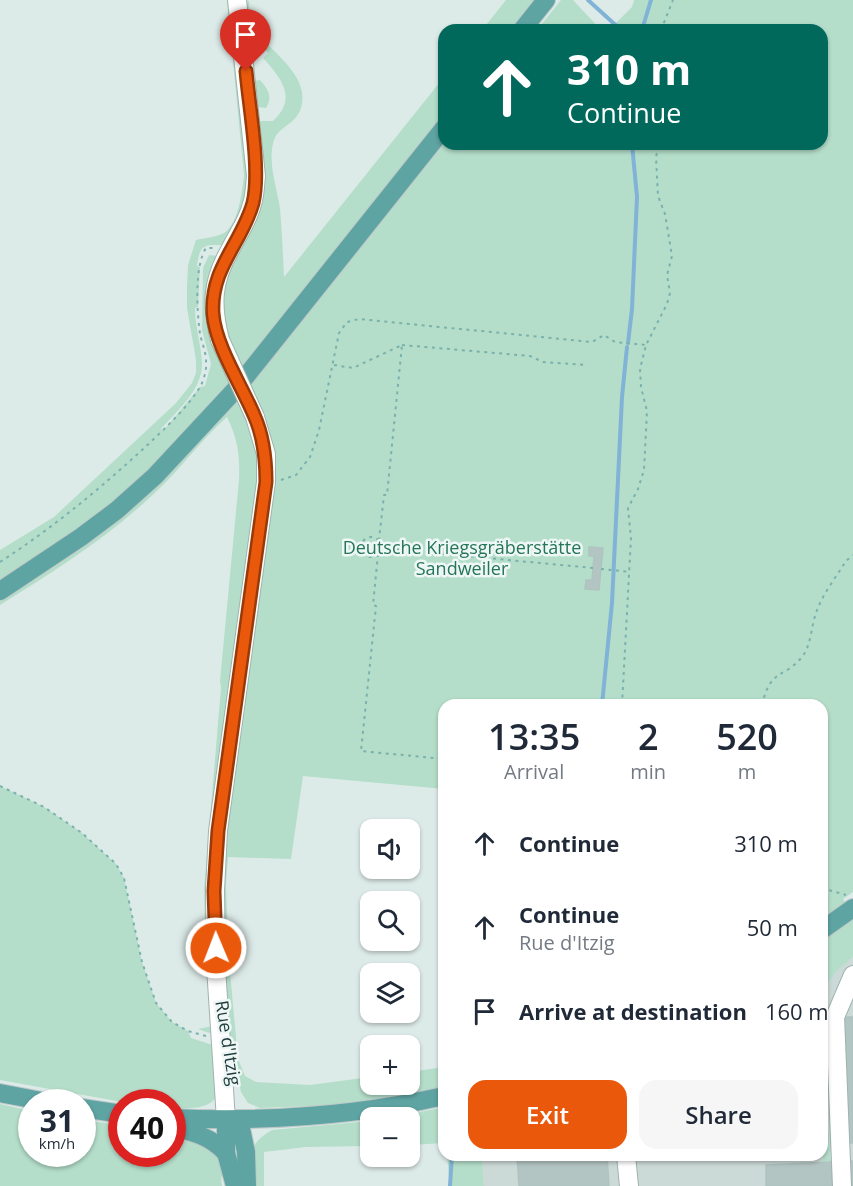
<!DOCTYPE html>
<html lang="en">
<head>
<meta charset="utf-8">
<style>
  body { margin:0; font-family:"Open Sans",sans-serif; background:#f6f6f7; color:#1f2937; height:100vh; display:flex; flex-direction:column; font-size:22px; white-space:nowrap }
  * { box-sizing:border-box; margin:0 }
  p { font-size:20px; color:#747a83 }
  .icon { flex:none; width:33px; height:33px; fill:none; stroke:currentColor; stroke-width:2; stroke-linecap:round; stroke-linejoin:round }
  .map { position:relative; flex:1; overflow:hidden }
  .details { position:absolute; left:438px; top:699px; width:390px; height:462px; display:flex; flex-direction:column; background:#fff; border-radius:18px; box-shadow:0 2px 4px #0004 }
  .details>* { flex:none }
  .guide { position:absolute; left:438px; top:24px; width:390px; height:126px; border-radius:18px; box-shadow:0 2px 4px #0004; background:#00695c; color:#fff; overflow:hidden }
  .fabs { position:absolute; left:360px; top:819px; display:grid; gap:12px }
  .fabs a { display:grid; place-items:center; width:60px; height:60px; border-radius:12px; background:#fff; box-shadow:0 2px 4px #0004; font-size:30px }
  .speed { position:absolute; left:18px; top:1089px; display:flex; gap:12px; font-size:30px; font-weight:700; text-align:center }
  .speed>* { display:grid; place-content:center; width:78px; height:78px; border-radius:50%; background:#fff; box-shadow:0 2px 4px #0004; line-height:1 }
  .speed small { font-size:15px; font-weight:400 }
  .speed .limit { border:9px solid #d22; background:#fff; color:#111 }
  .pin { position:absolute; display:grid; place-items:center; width:51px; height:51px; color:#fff; margin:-62px -26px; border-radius:50% 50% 50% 0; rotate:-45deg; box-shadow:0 0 6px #0007 }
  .pin .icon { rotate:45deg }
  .me { position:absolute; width:66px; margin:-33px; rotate:359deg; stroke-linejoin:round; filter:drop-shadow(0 0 4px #0008) }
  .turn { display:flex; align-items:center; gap:21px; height:126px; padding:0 30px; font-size:27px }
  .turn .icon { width:78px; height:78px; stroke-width:2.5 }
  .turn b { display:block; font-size:42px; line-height:51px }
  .eta { display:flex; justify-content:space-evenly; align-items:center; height:102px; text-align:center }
  .eta b { font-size:36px; font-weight:600; line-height:42px }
  .primary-button { display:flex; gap:12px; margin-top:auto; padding:12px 30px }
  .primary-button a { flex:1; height:69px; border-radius:18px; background:#ea580c; color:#fff; font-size:24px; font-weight:600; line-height:69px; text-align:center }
  .primary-button a+a { background:#f6f6f7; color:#1f2937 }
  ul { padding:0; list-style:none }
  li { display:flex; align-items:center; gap:18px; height:84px; padding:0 30px }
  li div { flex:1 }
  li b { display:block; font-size:22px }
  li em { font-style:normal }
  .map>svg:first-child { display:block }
</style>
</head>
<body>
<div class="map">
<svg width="853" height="1186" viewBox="0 0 853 1186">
  <rect width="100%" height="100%" fill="#ddebe8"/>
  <path fill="#ccdad7" d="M853 957V1186H484L482 1155H822V1153L823 1162H831L822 1039V1007L824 993 833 973Z"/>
  <g fill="#b4deca">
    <path d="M227 0H233L235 14 248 142 249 193 244 213 225 245C204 245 200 243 197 266L200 267 198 307 195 308C195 326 201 344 202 363 203 389 177 411 161 429L163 431 200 387 205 386 211 364 202 330 203 268 209 255 218 256C215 266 211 277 209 287 203 319 216 349 228 377L237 367C223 331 211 303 228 265 238 242 253 224 260 199 266 174 258 150 258 125L261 121H273C298 98 281 78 263 58L268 53 261 46 256 50 249 44 243 0 249 1C250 8 248 21 253 27 266 47 298 67 302 92 306 124 280 123 274 140 267 161 277 188 280 208 282 231 283 254 284 277L444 77V118C396 177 348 236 301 295 255 352 210 411 158 461 110 508 57 549 0 583V550L54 517 176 403 192 383 196 373V360L187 308V287L188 265 196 240C204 238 217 237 224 233 239 223 242 191 244 175Z"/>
    <path d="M506 0H539L515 30H482Z"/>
    <path d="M561 0H573L601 30H537Z"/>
    <path d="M634 0H853V892L843 899 847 905 822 921V705H444V789L303 776 291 859 228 857 226 885 229 961 238 1059 245 1076 256 1082 310 1085 370 1077V1084H410V1072L444 1067V1087L339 1105 260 1108 248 1103 241 1092 217 974 221 1026 209 1033 198 1029 213 1026 206 970 204 890 221 688 220 681 239 480C240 455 238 440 227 417 204 437 185 463 164 484 115 533 58 569 0 605V598L53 567 159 481 229 407 444 144H822V30H609L632 7Z"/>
    <path d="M260 80C268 89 273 97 266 108L258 107 255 103 254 81Z"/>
    <path d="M0 786 44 807 82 833 116 864 124 878 142 962 156 1003 172 1022 188 1031 191 1038 222 1048C219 1093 227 1111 173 1108L172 1102H122L0 1080Z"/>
    <path d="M853 917V957C833 973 826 980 822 1007V938Z"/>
    <path d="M822 1039 831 1162H823Z"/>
    <path d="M0 1104 31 1111 32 1154H82L83 1120 121 1125 122 1154H172L173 1133 215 1150 226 1175 221 1177 222 1186H0Z"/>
    <path d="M444 1107V1143L410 1145V1118L396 1117Z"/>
    <path d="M370 1121V1146L306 1147 264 1152V1186H254C252 1158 244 1146 272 1130Z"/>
    <path d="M447 1155H482L484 1186H450Z"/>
  </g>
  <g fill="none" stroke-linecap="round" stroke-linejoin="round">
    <g stroke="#80b3d5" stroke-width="4">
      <path d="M588 0 621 30"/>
      <path d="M642 30 651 0"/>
      <path d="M628 343 632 309 637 197 632 144"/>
      <path d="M602 705 612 603 622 397 627 347"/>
      <path d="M450 1186 452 1155"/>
    </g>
  </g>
  <g fill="#b3c5c2" stroke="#afc4c1" stroke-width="1.5">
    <path d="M589 547 603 548 599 590 585 589 586 580H592L594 556H589Z"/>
    <path d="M843 1017H853V1143H847Z"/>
    <path d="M517 1155H607L609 1186H519Z"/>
    <path d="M848 1161H853V1186H849Z"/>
    <path d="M831 1162 832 1186H766V1165Z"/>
  </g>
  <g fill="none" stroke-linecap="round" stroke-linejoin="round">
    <g stroke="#a0b3b0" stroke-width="20">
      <g id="minor">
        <path d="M220 340C211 305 212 281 230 250 238 234 248 221 252 204 255 195 255 185 256 176L237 0"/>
        <path d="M226 1120 216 967 215 890 218 831 266 482V454L255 417"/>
        <path d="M626 1155 629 1186"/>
        <path d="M842 1186 835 1017 853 975"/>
      </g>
    </g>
    <g stroke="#c0c8c8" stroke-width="20">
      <g id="major">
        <path d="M522 30 546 0"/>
        <path d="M0 591 81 537 117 510 155 476 235 390 444 128"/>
        <path d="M822 930 853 908"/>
        <path d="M0 1093 47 1102"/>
        <path d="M82 1108 122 1114"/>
        <path d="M172 1118C263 1122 355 1116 444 1096"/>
        <path d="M239 1119 246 1152 247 1186"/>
        <path d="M226 1120V1153L235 1186"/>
        <path d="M172 1127C194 1132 211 1137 226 1153"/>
      </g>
    </g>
    <g stroke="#7bb1ad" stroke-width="2" stroke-dasharray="3 4.5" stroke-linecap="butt">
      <path d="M661 30 673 0"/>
      <path d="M402 345 530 356 543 362 586 365"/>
      <path d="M334 365 353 368 402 345 387 495H384L379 540"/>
      <path d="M281 480 296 475 310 457 319 430 339 333 347 322 359 319 592 342 604 335 615 342 646 345"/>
      <circle cx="371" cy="547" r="10"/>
      <path d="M381 548 593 568"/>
      <path d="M378 554 373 605 376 606 361 751 444 759"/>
      <path d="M0 562C51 529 96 492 141 451 161 432 185 411 200 387 204 380 207 369 206 361 206 352 202 343 200 334 197 312 194 267 206 248H214"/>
      <path d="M601 569 630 572"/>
      <path d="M622 705 631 538 628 508 638 489 644 470 647 411 641 387 640 369 646 345 667 304 670 293 667 275 672 256 665 214 658 196 656 157 659 144"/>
      <path d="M762 705C771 667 783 680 802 657 811 646 811 627 816 613 822 595 836 577 846 561L853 555"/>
      <path d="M0 786 44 807 82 833 116 864 124 878 142 962 156 1003 172 1022 188 1031 206 1036"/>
      <path d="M822 888 846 895"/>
    </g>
    <use href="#minor" stroke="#fff" stroke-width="18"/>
    <use href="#major" stroke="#5ea4a3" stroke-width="18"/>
    <g stroke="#a0b3b0" stroke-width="20" stroke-linecap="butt">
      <path id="minor-bridge" d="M220 340 255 417"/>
    </g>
    <use href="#minor-bridge" stroke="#fff" stroke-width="18"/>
  </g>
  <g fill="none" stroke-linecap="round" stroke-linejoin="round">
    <g stroke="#983908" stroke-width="15">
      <path id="route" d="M216 948 214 891 218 831 266 482C266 459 264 437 254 415 241 384 216 347 213 314 210 268 242 243 253 203 261 170 249 106 246 71"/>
    </g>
    <use href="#route" stroke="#ea580c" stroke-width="10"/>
  </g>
  <g text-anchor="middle" stroke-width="5" stroke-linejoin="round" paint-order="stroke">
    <g font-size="18" fill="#257558" stroke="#eef7f5">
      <text x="462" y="554">Deutsche Kriegsgräberstätte<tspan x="462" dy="21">Sandweiler</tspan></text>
    </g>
    <g font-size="18" fill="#1e3b3a" stroke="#eef7f5">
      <text transform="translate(228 1043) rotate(81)" y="6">Rue d'Itzig</text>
    </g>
  </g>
</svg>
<div class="fabs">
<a><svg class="icon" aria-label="sound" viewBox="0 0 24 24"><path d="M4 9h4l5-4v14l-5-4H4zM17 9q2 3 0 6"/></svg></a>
<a><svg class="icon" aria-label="search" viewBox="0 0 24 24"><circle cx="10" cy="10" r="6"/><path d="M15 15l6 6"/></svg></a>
<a><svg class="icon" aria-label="layers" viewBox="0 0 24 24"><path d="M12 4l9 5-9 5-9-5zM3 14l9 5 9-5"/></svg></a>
<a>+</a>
<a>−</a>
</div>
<div class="speed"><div>31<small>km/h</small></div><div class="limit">40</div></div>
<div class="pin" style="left:246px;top:71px;background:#d93025"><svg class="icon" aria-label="arrive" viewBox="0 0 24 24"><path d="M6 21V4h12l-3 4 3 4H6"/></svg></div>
<svg class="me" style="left:216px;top:948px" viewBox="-20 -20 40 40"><circle r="17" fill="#ea580c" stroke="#fff" stroke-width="3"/><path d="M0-11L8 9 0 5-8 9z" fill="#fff"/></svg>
<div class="guide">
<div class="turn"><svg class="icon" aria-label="ahead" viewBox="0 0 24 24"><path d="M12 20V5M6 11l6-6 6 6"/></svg><div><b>310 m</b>Continue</div></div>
</div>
<section class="details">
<div class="eta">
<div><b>13:35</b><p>Arrival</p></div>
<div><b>2</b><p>min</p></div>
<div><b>520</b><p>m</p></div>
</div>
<ul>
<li><svg class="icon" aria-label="ahead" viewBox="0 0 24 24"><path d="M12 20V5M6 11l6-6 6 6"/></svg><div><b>Continue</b></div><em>310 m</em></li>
<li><svg class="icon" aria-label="ahead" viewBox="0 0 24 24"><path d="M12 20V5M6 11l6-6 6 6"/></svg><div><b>Continue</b><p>Rue d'Itzig</p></div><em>50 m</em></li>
<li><svg class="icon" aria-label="arrive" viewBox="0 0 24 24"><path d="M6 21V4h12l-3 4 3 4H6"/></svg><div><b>Arrive at destination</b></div><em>160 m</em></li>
</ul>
<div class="primary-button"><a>Exit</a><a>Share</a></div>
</section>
</div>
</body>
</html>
